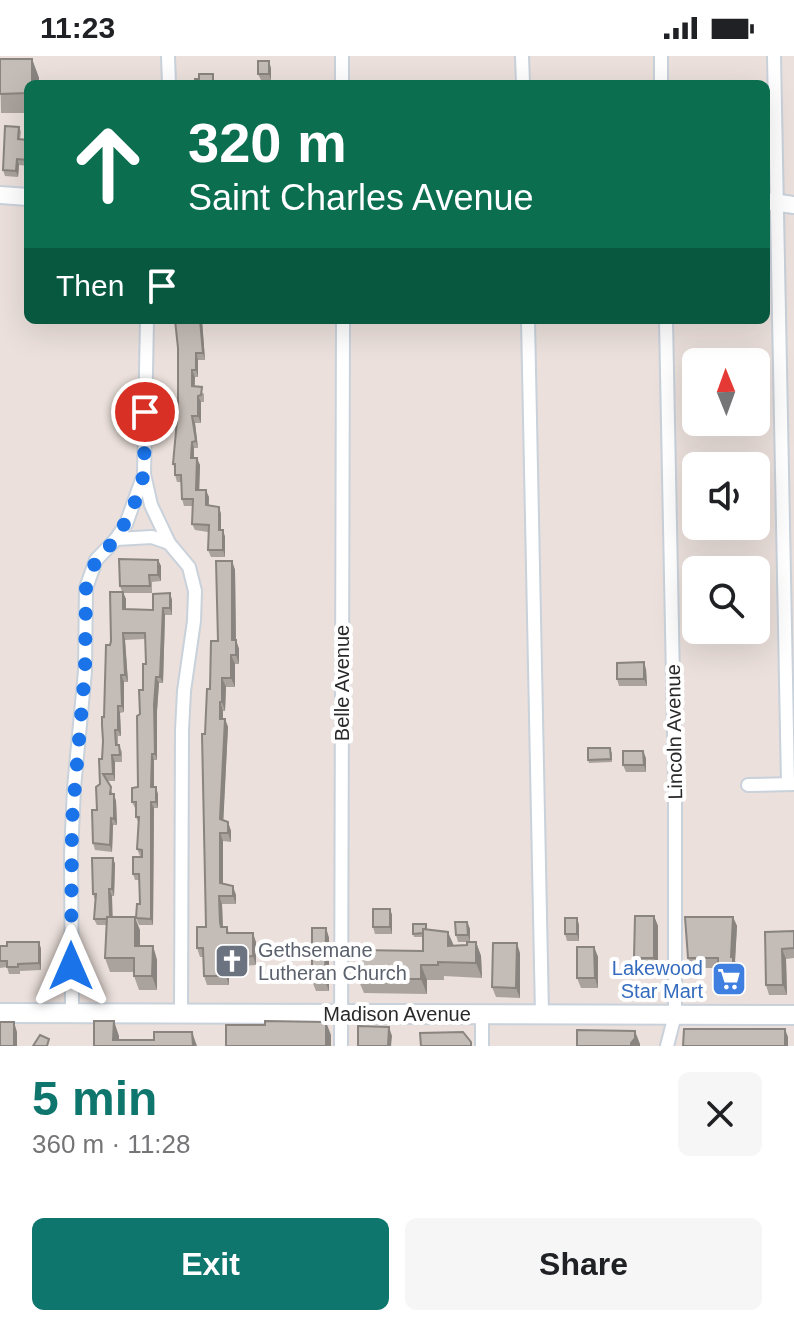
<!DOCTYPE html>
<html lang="en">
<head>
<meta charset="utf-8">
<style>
  body { margin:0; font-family:Arial,sans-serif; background:#f6f6f6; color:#202124; height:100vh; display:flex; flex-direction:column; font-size:30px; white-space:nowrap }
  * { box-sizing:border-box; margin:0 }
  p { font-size:26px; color:#757577 }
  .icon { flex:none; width:44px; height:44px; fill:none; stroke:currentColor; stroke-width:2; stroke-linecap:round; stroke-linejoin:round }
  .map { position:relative; height:990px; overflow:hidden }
  .drawer { display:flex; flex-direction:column; background:#fff; flex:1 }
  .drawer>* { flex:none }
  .top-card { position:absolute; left:24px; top:24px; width:746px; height:244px; border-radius:12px; box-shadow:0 8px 32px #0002; background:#0b6e4f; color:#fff; overflow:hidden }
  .needle { width:52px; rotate:359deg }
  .controls { position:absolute; left:682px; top:292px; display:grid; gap:16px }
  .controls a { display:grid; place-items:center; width:88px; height:88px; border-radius:12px; background:#fff; box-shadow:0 8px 32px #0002; font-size:40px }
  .pin { position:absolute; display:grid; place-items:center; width:68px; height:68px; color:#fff; margin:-34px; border:4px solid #fff; border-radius:50%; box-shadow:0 2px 8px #0007 }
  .me { position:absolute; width:88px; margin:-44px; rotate:0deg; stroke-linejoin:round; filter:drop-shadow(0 0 6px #0008) }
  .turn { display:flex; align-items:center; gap:28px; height:168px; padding:0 32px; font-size:36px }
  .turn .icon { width:104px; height:104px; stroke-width:2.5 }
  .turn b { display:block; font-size:56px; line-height:68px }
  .then { display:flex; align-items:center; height:76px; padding:0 32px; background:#0003; gap:16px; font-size:30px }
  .round { display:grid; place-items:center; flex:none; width:84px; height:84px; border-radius:12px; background:#f6f6f6 }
  .summary { display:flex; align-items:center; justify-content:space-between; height:136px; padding:0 32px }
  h1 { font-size:48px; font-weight:700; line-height:60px; color:#0f766e }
  .primary-button { display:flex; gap:16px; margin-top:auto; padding:16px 32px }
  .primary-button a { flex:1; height:92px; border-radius:12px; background:#0f766e; color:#fff; font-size:32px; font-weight:700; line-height:92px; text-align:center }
  .primary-button a+a { background:#f6f6f6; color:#202124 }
  .status { display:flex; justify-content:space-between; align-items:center; height:56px; padding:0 40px; background:#fff; direction:ltr }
  .status svg { height:22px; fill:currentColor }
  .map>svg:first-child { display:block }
</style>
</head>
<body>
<div class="status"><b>11:23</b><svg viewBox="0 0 49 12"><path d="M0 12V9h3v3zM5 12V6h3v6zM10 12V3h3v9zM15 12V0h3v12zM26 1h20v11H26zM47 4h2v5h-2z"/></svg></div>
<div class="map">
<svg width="794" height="990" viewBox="0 0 794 990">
  <rect width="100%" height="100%" fill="#ebe0db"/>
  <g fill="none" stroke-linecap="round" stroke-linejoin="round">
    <g stroke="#c9d1db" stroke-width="16">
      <g id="minor">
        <path d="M168 0 169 28"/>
        <path d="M342 0V28"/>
        <path d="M522 0 523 28"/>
        <path d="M661 0V28"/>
        <path d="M774 0 788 728"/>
        <path d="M147 264 144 418 151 449 169 487 189 511 195 535 194 565 184 635 182 674 181 957"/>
        <path d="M528 264 542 958"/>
        <path d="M666 264 675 726V959L667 990"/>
        <path d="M116 483 152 481 169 487"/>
        <path d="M748 729 794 728"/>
        <path d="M72 957 71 798 74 732 85 615 86 532 96 504 116 483 126 468 143 421"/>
        <path d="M341 990 343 264"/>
        <path d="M482 990V958"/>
      </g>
    </g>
    <g stroke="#c9d1db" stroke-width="20">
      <g id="tertiary">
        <path d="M0 139 28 141"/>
        <path d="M766 145 794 149"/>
      </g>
    </g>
    <g stroke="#c9d1db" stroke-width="22">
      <path id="secondary" d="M0 957 794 959"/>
    </g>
    <use href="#minor" stroke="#fff" stroke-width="12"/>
    <use href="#tertiary" stroke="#fff" stroke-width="16"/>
    <use href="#secondary" stroke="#fff" stroke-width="18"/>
  </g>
  <g fill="#a9a29d">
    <path d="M0 3H32L39 22V28H28V57H1Z"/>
    <path d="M271 12V24H261L258 18Z"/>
    <path d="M19 71 21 76 20 83 28 84V110L19 109 18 121 5 120 3 114Z"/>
    <path d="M175 264H202L205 304H198V321H195V330L204 338V346H201V367H195L198 392H194V402L200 409 199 434 209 441V450L219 451 221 458V474H223L225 481V501H211L208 494V476L195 474 192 468 193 450H184L182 443 181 426H177L175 419V414L173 408 178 353V292Z"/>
    <path d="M158 504 161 510V525L152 526V537H123L126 543V554H153L170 537 172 544V559H165L163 627H159L157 655V704H154V731L158 738V752H154L153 869H139L136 862 140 848V824H135L133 818 142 800H140L137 793 138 766 136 761V752H135L132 746 138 731 140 658 146 608 145 583 125 584 128 626H124V656L120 657 121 680H118V689H119L122 696V706H115V725H107L116 745 117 769H113L112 796 95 794 93 787 102 703 110 589 122 536 120 530Z"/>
    <path d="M232 505 235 514 236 584 239 593V608H235V631H226L225 655H223V663H225L228 671 223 764 228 766 231 775V786L223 785V828L236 839V848H222L223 871H227L229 877 256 886V909L229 911V929H207L204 920V901H200L197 892 206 871 205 678 218 585Z"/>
    <path d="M646 613 647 630H619L617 623Z"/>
    <path d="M612 696V706L589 707 588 704Z"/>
    <path d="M646 702V716H626L623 709Z"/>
    <path d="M113 802 115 808 114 840H112V861L140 874V890H153L157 904V934H139L134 920V916H110L105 902 106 869H97L94 863 95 844 93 838Z"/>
    <path d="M390 853 392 859V878H375L373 871Z"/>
    <path d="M654 860 658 870V912H638L634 902Z"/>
    <path d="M733 861 737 870 735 905 737 911V935H721L718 926V912H691L688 902Z"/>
    <path d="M577 862 579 869V885H567L565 878Z"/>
    <path d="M467 866 470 873V886H476L481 900 482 922 444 920V924H427V938L364 937 358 923 423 895V881H414L413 878 427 873 453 890 467 889V886H458L456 879Z"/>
    <path d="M326 872 329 882V935H316L312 925Z"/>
    <path d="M794 875V902L786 903 787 939H769L766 929 765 876Z"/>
    <path d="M39 886 41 893V914L20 915V918H9L7 911 0 912V890Z"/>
    <path d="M594 891 598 901V932H581L577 922Z"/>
    <path d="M520 897V942L496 941 492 931Z"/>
  </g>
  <g fill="#89847f">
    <path d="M32 3 39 22V28H32Z"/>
    <path d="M269 5 271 12V24L269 18Z"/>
    <path d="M17 103 19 109 18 121 16 115Z"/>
    <path d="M200 264H202L205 304 203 297Z"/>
    <path d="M196 297 198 304V321L196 314Z"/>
    <path d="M192 314 195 321 194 337 192 330Z"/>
    <path d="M198 340 201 346V367L198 360Z"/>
    <path d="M192 360 195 367 198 392 196 385Z"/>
    <path d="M192 386 194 392V409L191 402Z"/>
    <path d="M197 402 200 409 199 440 196 434Z"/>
    <path d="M206 434 209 441 208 456 206 449Z"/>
    <path d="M219 451 221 458V481L219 474Z"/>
    <path d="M223 474 225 481V501L223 494Z"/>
    <path d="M158 504 161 510V525L158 519Z"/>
    <path d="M232 505 235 514 236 593 232 584Z"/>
    <path d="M123 536 126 543V560L123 553Z"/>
    <path d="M170 537 172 544V559L170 552Z"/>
    <path d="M163 552 165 559 163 627 160 621Z"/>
    <path d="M123 577 125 584 128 626 125 619Z"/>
    <path d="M236 584 239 593V608L236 599Z"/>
    <path d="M231 599 235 608V631L231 622Z"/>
    <path d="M644 606 646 613 647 630 644 623Z"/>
    <path d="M121 619 124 626V656L122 650Z"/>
    <path d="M156 621 159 627 157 655V704L155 698 154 649Z"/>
    <path d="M222 622 226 631 225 655 222 646Z"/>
    <path d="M220 646 223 655V671L220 663Z"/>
    <path d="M118 650 120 657 121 680 118 674Z"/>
    <path d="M225 663 228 671 223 772 220 763Z"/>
    <path d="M643 695 646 702V716L644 709Z"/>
    <path d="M152 698 154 704V738L151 731Z"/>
    <path d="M112 699 115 706V725L113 718Z"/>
    <path d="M156 731 158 738V752L156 746Z"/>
    <path d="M114 738 116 745 117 769 114 763Z"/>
    <path d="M151 746 154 752 153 869 151 863Z"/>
    <path d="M111 762 113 769 112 796 110 789Z"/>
    <path d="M228 766 231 775V786L228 777Z"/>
    <path d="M220 777 223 785V836L220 827Z"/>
    <path d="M113 802 115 808 114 840 112 833Z"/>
    <path d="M233 830 236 839V848L233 840Z"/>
    <path d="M109 833 112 840 113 869 110 863Z"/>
    <path d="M219 840 222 848 223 875 220 866Z"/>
    <path d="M390 853 392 859V878L390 871Z"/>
    <path d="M654 860 658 870V912L654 902Z"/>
    <path d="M135 861 140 874V904L135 890Z"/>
    <path d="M733 861 737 870 735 905 737 911V935L733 926 731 901Z"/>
    <path d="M577 862 579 869V885L577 878Z"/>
    <path d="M467 866 470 873V886L468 879Z"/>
    <path d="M326 872 329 882V935L325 925Z"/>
    <path d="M448 876 454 890H448Z"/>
    <path d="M253 877 256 886V909L253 900Z"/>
    <path d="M39 886 41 893V914L39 907Z"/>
    <path d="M476 886 481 900 482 922 476 907Z"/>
    <path d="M517 887 520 897V942L516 932Z"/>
    <path d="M153 890 157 904V934L152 920Z"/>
    <path d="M594 891 598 901V932L595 922Z"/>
    <path d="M782 893 786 903 787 939 783 929Z"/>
    <path d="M226 902 229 911V929L226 920Z"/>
    <path d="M421 909 427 924V938L421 923Z"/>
    <path d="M114 965 119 980V990L113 984Z"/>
    <path d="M14 966 17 976V990H14Z"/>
    <path d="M326 966 331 979V990H326Z"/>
    <path d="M389 971 392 980 391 990H388Z"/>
    <path d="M785 973 788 981V990H785Z"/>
    <path d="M635 975 640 988V990H631Z"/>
    <path d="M192 976 197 990H193Z"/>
  </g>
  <g fill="#c4bcb6" stroke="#89847f" stroke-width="2">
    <path d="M0 3H32V28H28V37L0 38Z"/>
    <rect x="258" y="5" width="11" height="13"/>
    <path d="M199 18H213V28H195V23H199Z"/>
    <path d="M5 70 19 71 18 83 28 84V104L17 103 16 115 3 114Z"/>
    <path d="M175 264H200L203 297H196V314H192V330L202 331 201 339 198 340V360H192L196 385 192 386 191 402H197L196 434H206V449L219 451V474H223V494H208L209 469 192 468 193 443H182L181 419H175V408H173L178 353V292Z"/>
    <path d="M119 503 158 504V519H149L150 530H120Z"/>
    <path d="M216 505H232V584H236V599H231V622H222V646H220V663H225L220 763 228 766V777H220V827L233 830V840H219L220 866 221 871H227V877H253V900L226 902V920H204L203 892H197V871H206L202 678H205L207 633H210L211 585H218Z"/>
    <path d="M110 536H123V553L153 554V538L170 537V552H163L160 621H156L154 649 155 698H152L151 731H156V746H151V863L136 862 137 848H140L139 818H133V801H142V794L137 793 139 761H136V746H132V732L138 731 137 660 140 658 139 634H143V608H146L145 577H123L125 619H121L122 650H118V674H115L116 689H119L120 699H112L113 718H103L111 731 110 738H114V763L111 762 110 789 93 787 92 754H97L96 731 100 728 99 703H102L103 685 102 669V661H104L106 589H110L111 585Z"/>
    <path d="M644 606V623H617V607Z"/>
    <path d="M588 692H610L611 703 588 704Z"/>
    <path d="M623 695H643L644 709H623Z"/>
    <path d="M92 802H113L112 833H109L110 861H107V863H94L96 838H93Z"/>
    <rect x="373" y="853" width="17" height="18"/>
    <path d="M635 860H654V902H634Z"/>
    <path d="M107 861H135V890H153L152 920H134V902H105Z"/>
    <path d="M685 861H733L731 901H733V926H718V902H688Z"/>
    <rect x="565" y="862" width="12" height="16"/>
    <path d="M455 866H467L468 879H456Z"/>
    <path d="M413 868H426V873H423V877L413 878Z"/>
    <path d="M312 872H326L325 925H312Z"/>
    <path d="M423 873 448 876V890L467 889V886H476V907L438 906V909H421V923H358V894L423 895Z"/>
    <path d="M794 875V892L782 893 783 929H766L765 876Z"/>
    <path d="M7 886H39V907L18 908V911H7V905H0V890H7Z"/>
    <path d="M493 887H517L516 932 492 931Z"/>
    <path d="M577 891H594L595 922H577Z"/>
    <path d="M94 965H114L113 984H154V976H192L193 990H94Z"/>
    <path d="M265 965 326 966V990H226V969H265Z"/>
    <rect x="0" y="966" width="14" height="24"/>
    <path d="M358 970 389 971 388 990H358Z"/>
    <path d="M684 973H785V990H683Z"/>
    <path d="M577 974 635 975V982L631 987V990H577Z"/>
    <path d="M463 976 471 986V990H421L420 977Z"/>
    <path d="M40 979 49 983 47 990H33Z"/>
  </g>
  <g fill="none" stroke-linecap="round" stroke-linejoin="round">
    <path stroke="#1a73e8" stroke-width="14" stroke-dasharray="0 25.2" d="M71 910 72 765 85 615 86 532 96 504 116 483 133 452 144 418 145 356"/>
  </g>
  <defs>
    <g id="church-square" transform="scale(1.8)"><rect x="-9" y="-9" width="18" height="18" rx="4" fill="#6b7280" stroke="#fff"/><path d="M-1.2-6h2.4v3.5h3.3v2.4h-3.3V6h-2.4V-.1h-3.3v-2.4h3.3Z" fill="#fff"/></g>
    <g id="supermarket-square" transform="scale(1.8)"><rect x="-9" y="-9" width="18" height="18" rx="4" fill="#3f7fe0" stroke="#fff"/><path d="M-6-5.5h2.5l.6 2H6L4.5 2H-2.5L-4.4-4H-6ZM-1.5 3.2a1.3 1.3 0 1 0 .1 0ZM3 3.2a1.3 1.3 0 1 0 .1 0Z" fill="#fff"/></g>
  </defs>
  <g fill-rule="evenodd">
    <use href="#church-square" x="232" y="905"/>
    <use href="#supermarket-square" x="729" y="923"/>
  </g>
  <g text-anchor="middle" stroke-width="8" stroke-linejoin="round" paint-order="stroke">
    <g font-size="20" fill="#292929" stroke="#fff">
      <text transform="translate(342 627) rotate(-90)" y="7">Belle Avenue</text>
      <text transform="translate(674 676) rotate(-91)" y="7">Lincoln Avenue</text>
      <text x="397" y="965">Madison Avenue</text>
    </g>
    <g font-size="20" fill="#5b616d" stroke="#fff" text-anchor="start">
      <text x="258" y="901">Gethsemane<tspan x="258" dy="23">Lutheran Church</tspan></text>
    </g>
    <g font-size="20" fill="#366cbe" stroke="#fff" text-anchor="end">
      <text x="703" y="919">Lakewood<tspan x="703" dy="23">Star Mart</tspan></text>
    </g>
  </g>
</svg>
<div class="controls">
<a><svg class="needle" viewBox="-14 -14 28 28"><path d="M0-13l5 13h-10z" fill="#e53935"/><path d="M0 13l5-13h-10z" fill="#757577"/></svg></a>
<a><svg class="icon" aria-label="sound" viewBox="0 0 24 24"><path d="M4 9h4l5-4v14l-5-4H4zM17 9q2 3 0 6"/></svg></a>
<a><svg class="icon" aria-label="search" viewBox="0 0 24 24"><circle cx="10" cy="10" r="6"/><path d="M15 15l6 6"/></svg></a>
</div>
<div class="pin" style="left:145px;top:356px;background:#d93025"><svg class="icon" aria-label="arrive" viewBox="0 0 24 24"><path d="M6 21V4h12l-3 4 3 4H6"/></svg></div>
<svg class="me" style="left:71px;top:910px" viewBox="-20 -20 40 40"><path d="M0-17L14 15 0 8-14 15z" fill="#1a73e8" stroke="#fff" stroke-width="4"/></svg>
<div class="top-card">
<div class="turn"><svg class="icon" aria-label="ahead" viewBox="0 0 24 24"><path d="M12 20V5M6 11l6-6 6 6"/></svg><div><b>320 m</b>Saint Charles Avenue</div></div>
<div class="then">Then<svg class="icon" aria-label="arrive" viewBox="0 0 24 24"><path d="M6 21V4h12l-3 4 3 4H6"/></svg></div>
</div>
</div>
<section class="drawer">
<div class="summary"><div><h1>5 min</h1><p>360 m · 11:28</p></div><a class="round"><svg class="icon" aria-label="close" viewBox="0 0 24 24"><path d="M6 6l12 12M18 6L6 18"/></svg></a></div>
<div class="primary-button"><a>Exit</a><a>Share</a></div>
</section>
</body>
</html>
